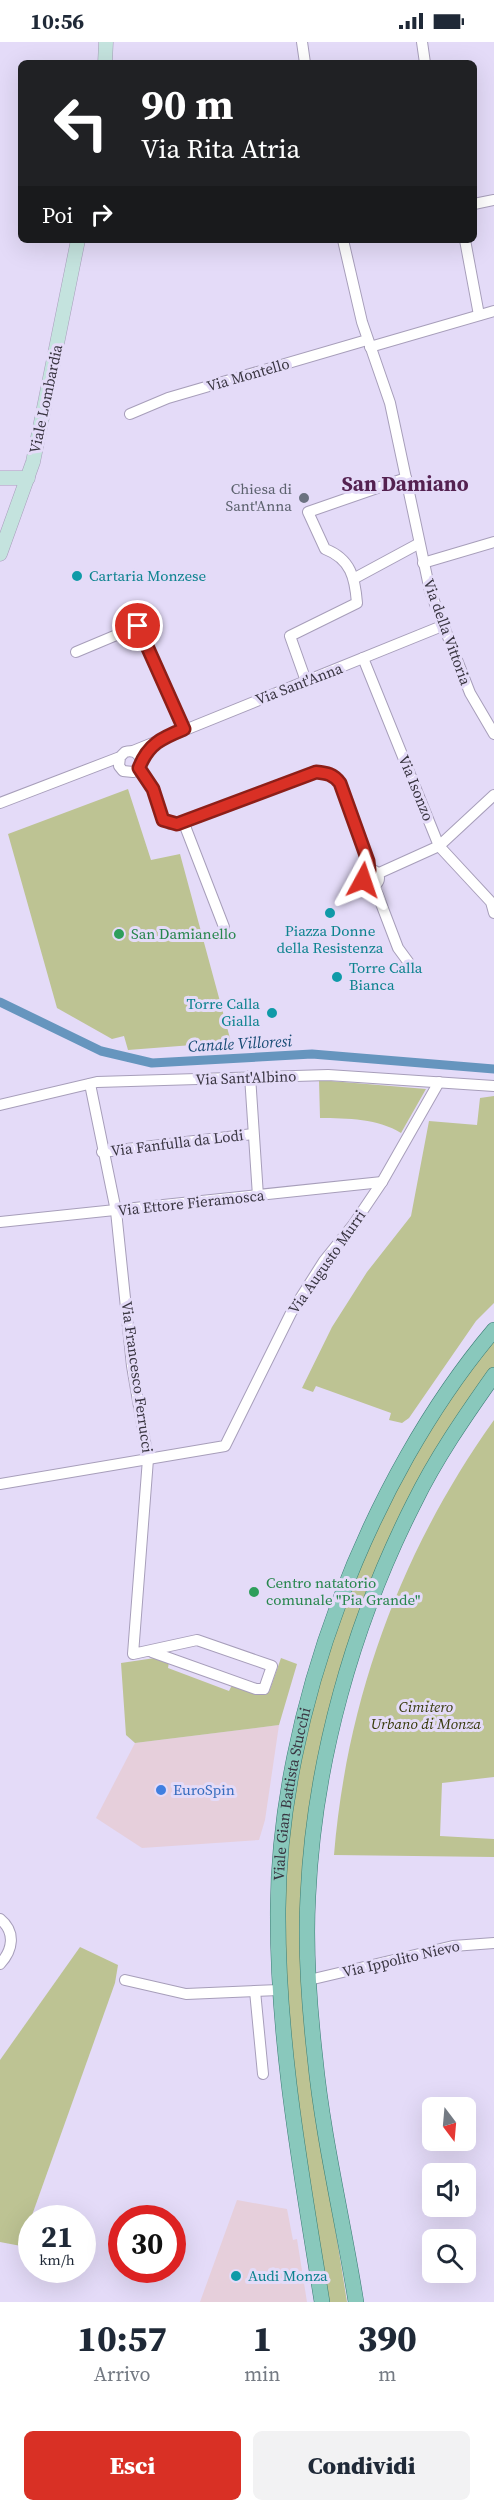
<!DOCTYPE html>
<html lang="it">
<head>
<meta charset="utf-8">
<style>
  body { margin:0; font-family:"Source Serif 4",serif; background:#f2f2f3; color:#1f2937; height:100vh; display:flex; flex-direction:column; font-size:22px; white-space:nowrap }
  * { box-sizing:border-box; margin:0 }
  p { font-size:20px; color:#747a83 }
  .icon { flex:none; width:33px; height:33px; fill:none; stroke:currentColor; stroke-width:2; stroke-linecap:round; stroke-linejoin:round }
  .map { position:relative; height:2260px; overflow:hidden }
  .drawer { display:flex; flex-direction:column; background:#fff; flex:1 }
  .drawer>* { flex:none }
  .banner { position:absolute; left:18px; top:18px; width:459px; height:183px; border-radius:9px; box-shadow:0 6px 24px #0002; background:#202124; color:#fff; overflow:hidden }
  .needle { width:39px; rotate:164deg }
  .tools { position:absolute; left:422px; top:2055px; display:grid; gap:12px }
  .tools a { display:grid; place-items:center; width:54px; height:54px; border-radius:9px; background:#fff; box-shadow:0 6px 24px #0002; font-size:30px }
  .speed { position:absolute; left:18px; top:2163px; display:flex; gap:12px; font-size:30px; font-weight:700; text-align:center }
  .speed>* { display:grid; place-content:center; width:78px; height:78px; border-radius:50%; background:#fff; box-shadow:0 6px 24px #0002; line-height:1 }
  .speed small { font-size:15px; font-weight:400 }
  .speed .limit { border:9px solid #d22; background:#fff; color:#111 }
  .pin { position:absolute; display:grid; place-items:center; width:51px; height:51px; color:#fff; margin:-26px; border:3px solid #fff; border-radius:50%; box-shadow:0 2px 6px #0007 }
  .me { position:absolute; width:66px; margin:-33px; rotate:5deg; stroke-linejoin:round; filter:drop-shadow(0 0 4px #0008) }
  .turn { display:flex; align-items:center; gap:21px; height:126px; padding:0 24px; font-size:27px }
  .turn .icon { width:78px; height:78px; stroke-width:2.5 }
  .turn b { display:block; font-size:42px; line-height:51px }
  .then { display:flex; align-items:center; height:57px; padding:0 24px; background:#0003; gap:12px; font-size:22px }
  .eta { display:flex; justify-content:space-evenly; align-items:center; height:102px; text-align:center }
  .eta b { font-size:36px; font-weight:800; line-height:42px }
  .primary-button { display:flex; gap:12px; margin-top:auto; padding:12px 24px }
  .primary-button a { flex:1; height:69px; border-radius:9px; background:#d93025; color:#fff; font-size:24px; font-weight:800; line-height:69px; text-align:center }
  .primary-button a+a { background:#f2f2f3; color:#1f2937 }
  .status { display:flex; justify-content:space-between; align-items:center; height:42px; padding:0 30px; background:#fff; direction:ltr }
  .status svg { height:16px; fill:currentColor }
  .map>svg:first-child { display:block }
</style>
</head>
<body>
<div class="status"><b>10:56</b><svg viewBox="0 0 49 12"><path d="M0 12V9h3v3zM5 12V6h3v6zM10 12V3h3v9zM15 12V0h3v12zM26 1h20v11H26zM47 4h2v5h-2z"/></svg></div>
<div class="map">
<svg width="494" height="2260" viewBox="0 0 494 2260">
  <rect width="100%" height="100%" fill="#e4dbf8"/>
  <g fill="#e6cfdb">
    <path d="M279 1683 265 1778 259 1798 142 1806 96 1776 135 1701Z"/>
    <path d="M237 2158 287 2167 293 2198 297 2197 307 2260H200Z"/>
  </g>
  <g fill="#bdc393">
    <path d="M128 747 151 818 180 812 231 1000 128 1008 124 994 112 997 57 966 8 792Z"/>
    <path d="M319 1038 426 1047 401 1091C379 1077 347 1076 320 1076Z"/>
    <path d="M494 1054V1261L476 1279 409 1376 402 1381 389 1378 391 1371 316 1344 313 1350 302 1346 332 1285 367 1230 411 1174 429 1079 477 1083 480 1056Z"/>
    <path d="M494 1299V1327L391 1499 312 1760 308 2017 347 2260H328C311 2155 289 2049 283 1943 282 1921 284 1898 284 1877 289 1670 363 1460 494 1299Z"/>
    <path d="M494 1378V1735L442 1741 440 1794 494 1797V1815L334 1813C347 1655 402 1507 494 1378Z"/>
    <path d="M155 1616 169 1620 168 1626 229 1649 232 1643 258 1652 269 1650 281 1616 297 1622 279 1683 135 1701 126 1693 121 1621Z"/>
    <path d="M80 1905 118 1923 115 1941 21 2204 0 2200V2018Z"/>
  </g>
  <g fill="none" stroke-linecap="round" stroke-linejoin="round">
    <path stroke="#6695be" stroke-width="9" d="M0 960 101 1009 152 1021 312 1012 494 1027"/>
    <g stroke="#a79eba" stroke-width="12">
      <g id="street">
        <path d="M302 0 305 21"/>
        <path d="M422 0 425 21"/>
        <path d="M474 162 494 158"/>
        <path d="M343 198 362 280 390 361 430 549 470 651 494 692"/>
        <path d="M465 198 479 273"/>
        <path d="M370 305 494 269"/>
        <path d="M130 372 168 356 367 298"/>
        <path d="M423 521 494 500"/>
        <path d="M355 536 418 502"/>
        <path d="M76 610 138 584 184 687"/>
        <path d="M363 616 439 804 491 860 494 871"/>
        <path d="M306 639 290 594 357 561C355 536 351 517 325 507L308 470 406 436"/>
        <path d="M133 709 442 584"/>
        <path d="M139 726 153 747 162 776 170 782 183 779 316 730 335 734 340 741 368 819 369 828"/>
        <path d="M0 761 120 715 125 710C136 707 144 715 139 726L133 730 123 729 119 724 120 715"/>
        <path d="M183 779 224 885"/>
        <circle cx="371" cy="836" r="8"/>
        <path d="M377 832 439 804 494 753"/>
        <path d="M374 843 398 906 409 921"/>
        <path d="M250 1034 258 1154"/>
        <path d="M90 1042 116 1169 132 1324 148 1417 133 1612 197 1598 272 1624 264 1647H256L152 1610"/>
        <path d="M0 1063 97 1040 328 1033 494 1044"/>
        <path d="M102 1110 253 1092"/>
        <path d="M0 1180 382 1140"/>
        <path d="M0 1442 225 1404 291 1271 324 1219 353 1183 382 1140 439 1040"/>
        <path d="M0 1877C16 1890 13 1908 0 1922"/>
        <path d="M125 1938 186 1952 279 1948"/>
        <path d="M309 1938 453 1904 494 1901"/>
        <path d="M255 1949 263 2032"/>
      </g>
    </g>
    <g stroke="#a79eba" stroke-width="15">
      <g id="secondary">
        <path d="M105 21 106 0"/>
        <path d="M0 436H28"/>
        <path d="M0 512 33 420 78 198"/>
      </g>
    </g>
    <g stroke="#3a7c74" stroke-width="16">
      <g id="primary">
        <path id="s1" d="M322 2260C301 2129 277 1999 278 1867 279 1672 368 1437 494 1288"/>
        <path d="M356 2260C343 2178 323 2097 315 2015 309 1962 305 1907 308 1854 314 1720 353 1581 414 1461 436 1416 465 1374 494 1333"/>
      </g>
    </g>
    <use href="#street" stroke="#fff" stroke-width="10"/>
    <use href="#secondary" stroke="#c4e3de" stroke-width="14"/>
    <use href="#primary" stroke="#89c8bc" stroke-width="15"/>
  </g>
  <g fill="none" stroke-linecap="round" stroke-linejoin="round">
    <g stroke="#8d1f18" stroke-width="15">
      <path id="route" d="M138 584 184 687C162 696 148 702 139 726L153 747 163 778 177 782 316 730C327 731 333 732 340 741L368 819 369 828 364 831 363 838"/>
    </g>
    <use href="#route" stroke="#d93025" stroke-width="10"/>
  </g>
  <circle fill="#6b7280" stroke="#e4dbf8" stroke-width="2" cx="304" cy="456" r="6"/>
  <g fill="#0f9aa8" stroke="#e4dbf8" stroke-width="2">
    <circle cx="77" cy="534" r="6"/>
    <circle cx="330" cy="871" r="6"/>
    <circle cx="337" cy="935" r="6"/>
    <circle cx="272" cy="971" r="6"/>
    <circle cx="236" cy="2234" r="6"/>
  </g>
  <g fill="#2e9e5b" stroke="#e4dbf8" stroke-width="2">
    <circle cx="119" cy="892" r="6"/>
    <circle cx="254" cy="1550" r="6"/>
  </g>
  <circle fill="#3f7fe0" stroke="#e4dbf8" stroke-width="2" cx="161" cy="1748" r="6"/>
  <g text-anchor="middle" stroke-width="6" stroke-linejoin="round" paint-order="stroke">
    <g font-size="15" fill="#393541" stroke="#e4dbf8">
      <text transform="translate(248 333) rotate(-16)" y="5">Via Montello</text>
      <text transform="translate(46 357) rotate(-78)" y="5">Viale Lombardia</text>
      <text transform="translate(447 590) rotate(70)" y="5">Via della Vittoria</text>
      <text transform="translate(299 642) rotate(-21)" y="5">Via Sant'Anna</text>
      <text transform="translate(416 746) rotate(68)" y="5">Via Isonzo</text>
      <text transform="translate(246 1036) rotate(-2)" y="5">Via Sant'Albino</text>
      <text transform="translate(177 1101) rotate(-7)" y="5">Via Fanfulla da Lodi</text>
      <text transform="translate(191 1161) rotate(-6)" y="5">Via Ettore Fieramosca</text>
      <text transform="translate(327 1220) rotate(-55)" y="5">Via Augusto Murri</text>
      <text transform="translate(137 1335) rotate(82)" y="5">Via Francesco Ferrucci</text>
      <text dy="5" stroke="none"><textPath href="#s1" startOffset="512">Viale Gian Battista Stucchi</textPath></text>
      <text transform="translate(401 1917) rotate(-13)" y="5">Via Ippolito Nievo</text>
    </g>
    <g font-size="15" fill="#5b616d" stroke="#e4dbf8" text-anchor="end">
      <text x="292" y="452">Chiesa di<tspan x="292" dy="17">Sant'Anna</tspan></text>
    </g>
    <g font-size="15" fill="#0d838f" stroke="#e4dbf8" text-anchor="start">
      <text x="89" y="539">Cartaria Monzese</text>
      <text x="330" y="894" text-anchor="middle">Piazza Donne<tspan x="330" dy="17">della Resistenza</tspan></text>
      <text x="349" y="931">Torre Calla<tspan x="349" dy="17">Bianca</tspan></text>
      <text x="260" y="967" text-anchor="end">Torre Calla<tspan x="260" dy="17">Gialla</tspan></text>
      <text x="248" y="2239">Audi Monza</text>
    </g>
    <g font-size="15" fill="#27864d" stroke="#e4dbf8" text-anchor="start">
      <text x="131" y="897">San Damianello</text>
      <text x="266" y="1546">Centro natatorio<tspan x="266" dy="17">comunale "Pia Grande"</tspan></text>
    </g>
    <g font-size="15" font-style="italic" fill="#353809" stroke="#e4dbf8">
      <text x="426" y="1670">Cimitero<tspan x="426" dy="17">Urbano di Monza</tspan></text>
    </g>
    <g font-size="15" fill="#366cbe" stroke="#e4dbf8" text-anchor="start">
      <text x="173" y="1753">EuroSpin</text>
    </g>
    <g font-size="16" font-style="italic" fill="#174b74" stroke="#e4dbf8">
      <text transform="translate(240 1001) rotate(-3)" y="6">Canale Villoresi</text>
    </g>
    <g font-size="21" font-weight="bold" fill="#542150" stroke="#e4dbf8">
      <text x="405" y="449">San Damiano</text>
    </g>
  </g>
</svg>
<div class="tools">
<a><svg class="needle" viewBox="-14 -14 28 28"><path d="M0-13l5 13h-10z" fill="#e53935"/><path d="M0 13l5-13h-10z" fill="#747a83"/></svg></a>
<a><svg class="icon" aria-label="sound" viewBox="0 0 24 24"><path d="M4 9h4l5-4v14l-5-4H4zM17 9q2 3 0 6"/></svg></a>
<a><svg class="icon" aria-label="search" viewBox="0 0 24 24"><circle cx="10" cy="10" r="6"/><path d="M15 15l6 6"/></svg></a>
</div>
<div class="speed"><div>21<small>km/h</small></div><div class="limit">30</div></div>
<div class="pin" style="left:138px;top:584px;background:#d93025"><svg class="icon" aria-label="arrive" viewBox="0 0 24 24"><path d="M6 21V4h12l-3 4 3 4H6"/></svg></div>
<svg class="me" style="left:363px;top:838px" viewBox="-20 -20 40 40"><path d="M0-17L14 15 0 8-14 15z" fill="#d93025" stroke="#fff" stroke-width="4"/></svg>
<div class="banner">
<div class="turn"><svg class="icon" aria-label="left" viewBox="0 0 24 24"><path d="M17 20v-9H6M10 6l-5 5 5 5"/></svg><div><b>90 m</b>Via Rita Atria</div></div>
<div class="then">Poi<svg class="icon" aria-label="right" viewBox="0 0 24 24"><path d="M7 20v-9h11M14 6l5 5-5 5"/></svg></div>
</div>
</div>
<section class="drawer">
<div class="eta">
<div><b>10:57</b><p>Arrivo</p></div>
<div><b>1</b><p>min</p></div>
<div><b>390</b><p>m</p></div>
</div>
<div class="primary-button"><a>Esci</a><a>Condividi</a></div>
</section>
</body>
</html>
